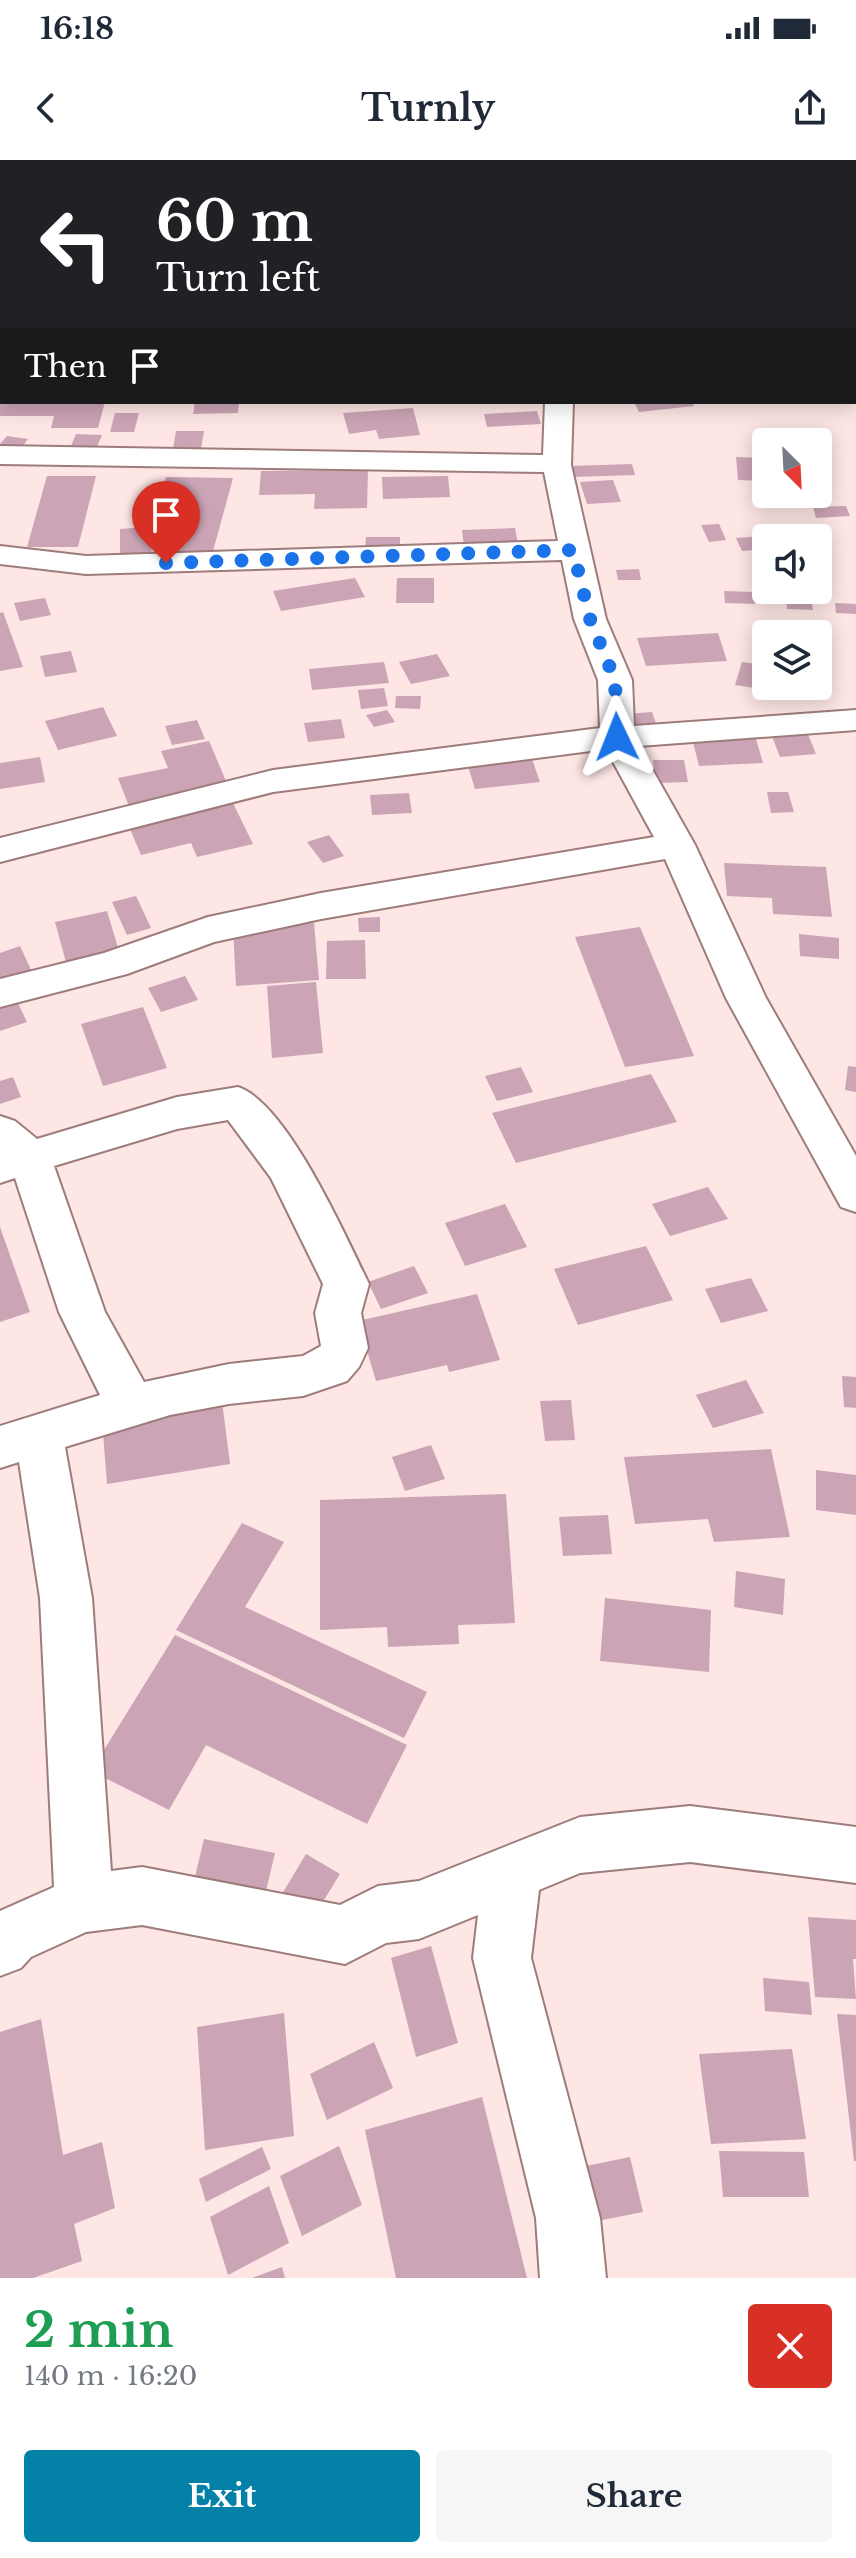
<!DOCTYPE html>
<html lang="en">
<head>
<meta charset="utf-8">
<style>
  body { margin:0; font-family:"Libre Baskerville",serif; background:#f6f6f7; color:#1f2937; height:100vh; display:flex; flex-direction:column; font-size:30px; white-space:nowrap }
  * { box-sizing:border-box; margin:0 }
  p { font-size:26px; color:#747a83 }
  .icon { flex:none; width:44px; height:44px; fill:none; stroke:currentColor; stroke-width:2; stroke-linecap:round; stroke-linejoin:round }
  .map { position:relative; height:2118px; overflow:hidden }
  .drawer { display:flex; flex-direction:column; background:#fff; flex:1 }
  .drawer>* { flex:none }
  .guide { position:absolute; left:0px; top:0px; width:856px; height:244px; box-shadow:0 4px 20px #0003; background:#202124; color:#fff; overflow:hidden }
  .needle { width:52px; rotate:156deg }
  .buttons { position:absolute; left:752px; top:268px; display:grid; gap:16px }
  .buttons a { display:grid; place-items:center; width:80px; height:80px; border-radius:8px; background:#fff; box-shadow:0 4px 20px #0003; font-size:40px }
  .pin { position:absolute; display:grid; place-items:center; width:68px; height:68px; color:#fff; margin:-82px -34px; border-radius:50% 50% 50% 0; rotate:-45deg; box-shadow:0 0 8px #0007 }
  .pin .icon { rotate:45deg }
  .me { position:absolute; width:88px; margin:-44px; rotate:358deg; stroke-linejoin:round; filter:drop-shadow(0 0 6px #0008) }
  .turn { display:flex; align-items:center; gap:28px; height:168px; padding:0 24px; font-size:36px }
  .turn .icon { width:104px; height:104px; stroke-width:2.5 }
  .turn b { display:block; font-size:56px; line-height:68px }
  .then { display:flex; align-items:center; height:76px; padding:0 24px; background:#0003; gap:16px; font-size:30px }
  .round { display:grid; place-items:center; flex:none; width:84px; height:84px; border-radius:8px; background:#f6f6f7 }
  .headline { display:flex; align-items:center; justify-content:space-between; height:136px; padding:0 24px }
  h1 { font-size:48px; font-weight:700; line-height:60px; color:#1e9e55 }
  .button { display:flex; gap:16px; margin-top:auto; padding:16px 24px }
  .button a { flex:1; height:92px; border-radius:8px; background:#0481a6; color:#fff; font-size:32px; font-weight:700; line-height:92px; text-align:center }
  .button a+a { background:#f6f6f7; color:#1f2937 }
  .status { display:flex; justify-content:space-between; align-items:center; height:56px; padding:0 40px; background:#fff; direction:ltr }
  .status svg { height:22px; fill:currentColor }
  header { display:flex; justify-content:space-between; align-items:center; height:104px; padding:0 24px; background:#fff; font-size:36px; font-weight:700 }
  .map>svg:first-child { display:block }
</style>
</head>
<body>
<div class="status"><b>16:18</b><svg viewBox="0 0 49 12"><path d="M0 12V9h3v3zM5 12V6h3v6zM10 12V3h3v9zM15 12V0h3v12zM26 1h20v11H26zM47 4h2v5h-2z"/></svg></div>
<header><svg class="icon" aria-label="back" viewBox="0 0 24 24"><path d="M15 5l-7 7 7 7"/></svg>Turnly<svg class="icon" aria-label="share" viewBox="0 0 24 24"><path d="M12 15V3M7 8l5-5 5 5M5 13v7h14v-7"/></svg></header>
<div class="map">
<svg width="856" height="2118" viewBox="0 0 856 2118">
  <rect width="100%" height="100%" fill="#fde6e4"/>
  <g fill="#cba4b5">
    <path d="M0 242H105L98 268H51L54 256H0Z"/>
    <path d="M195 242H239L238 253 193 254Z"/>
    <path d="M634 242H692L694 246 639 252Z"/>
    <path d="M413 248 420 275 379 279 376 270 349 274 343 253Z"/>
    <path d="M537 251 541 264 487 267 484 254Z"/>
    <path d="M115 253H139L134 272H110Z"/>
    <path d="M176 271H204L201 289H173Z"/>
    <path d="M76 274 102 275 97 287 71 286Z"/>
    <path d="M7 276 28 279 22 287 0 284Z"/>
    <path d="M736 297 766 298V321L738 320Z"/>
    <path d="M632 304 635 315 572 317 570 306Z"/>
    <path d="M368 310 367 348 314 349 315 334 259 335 261 311Z"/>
    <path d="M47 316H96L78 387H27Z"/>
    <path d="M448 316 450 337 383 339 382 317Z"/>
    <path d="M166 317 233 318 212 395H166L177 342 160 341Z"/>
    <path d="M613 320 621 342 587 344 580 322Z"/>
    <path d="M846 346 850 356 816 358 813 347Z"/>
    <path d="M719 364 726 380 709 382 701 365Z"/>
    <path d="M788 365 816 368 815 378H788Z"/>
    <path d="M150 367 152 400 120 402V369Z"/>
    <path d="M515 368 518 384 464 386 462 370Z"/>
    <path d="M773 375 774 378H766V389L742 391 736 378Z"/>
    <path d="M366 377H400V390H365Z"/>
    <path d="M639 409 641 420H618L616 410Z"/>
    <path d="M355 418 365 437 281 451 273 431Z"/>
    <path d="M397 418H434V443H396Z"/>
    <path d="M724 431 754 432 755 444 725 443Z"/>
    <path d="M786 436 811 437 813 450 787 449Z"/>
    <path d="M45 438 51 455 20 461 14 443Z"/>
    <path d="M835 443 856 444V454L836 453Z"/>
    <path d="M3 452 23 507 0 511V453Z"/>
    <path d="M718 473 727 501 646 506 637 478Z"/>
    <path d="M71 491 77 512 45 517 40 496Z"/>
    <path d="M437 494 450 516 411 524 399 502Z"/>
    <path d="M384 502 389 523 312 530 309 509Z"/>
    <path d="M742 502 766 505 767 530 735 525Z"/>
    <path d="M384 528 388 546 361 549 358 530Z"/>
    <path d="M396 536H421L420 549 395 548Z"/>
    <path d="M103 547 117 576 58 590 45 561Z"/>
    <path d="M387 550 395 562 374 567 366 555Z"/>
    <path d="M652 552 657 566 630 568 626 554Z"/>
    <path d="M341 559 345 578 308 582 304 563Z"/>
    <path d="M197 560 205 579 172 585 165 566Z"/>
    <path d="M754 572 763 603 699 606 691 574Z"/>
    <path d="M807 572 816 594 780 597 771 574Z"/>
    <path d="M209 581 229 628 130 649 118 618 168 608 161 591Z"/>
    <path d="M531 596 540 622 475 629 467 603Z"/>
    <path d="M40 597 45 622 0 629V603Z"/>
    <path d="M653 600H684L688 622 656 623Z"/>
    <path d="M767 632H788L794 652 771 653Z"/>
    <path d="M409 633 412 653 372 655 370 635Z"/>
    <path d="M230 637 253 684 197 697 191 683 141 695 127 662Z"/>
    <path d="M329 675 344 696 323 703 307 682Z"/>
    <path d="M724 703 826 707 832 757 773 754 772 738 727 736Z"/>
    <path d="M136 736 151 768 127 775 112 742Z"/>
    <path d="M107 751 122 801 69 813 55 762Z"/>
    <path d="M380 757V772H359L358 758Z"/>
    <path d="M314 763 319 820 236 826 233 768Z"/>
    <path d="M640 767 694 896 625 907 575 777Z"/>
    <path d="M799 774 839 778V799L800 796Z"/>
    <path d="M365 780 366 819H326L327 781Z"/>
    <path d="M20 786 32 812 0 823V793Z"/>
    <path d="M185 816 198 840 161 852 148 828Z"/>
    <path d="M316 822 323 893 272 898 267 826Z"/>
    <path d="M16 839 27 862 0 871V844Z"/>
    <path d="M143 847 167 908 103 926 81 864Z"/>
    <path d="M848 906 856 907V932L845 930Z"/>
    <path d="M521 907 533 932 497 941 485 916Z"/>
    <path d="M651 914 677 962 516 1003 492 953Z"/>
    <path d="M13 917 21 937 0 944V921Z"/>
    <path d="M708 1027 728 1059 670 1076 652 1044Z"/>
    <path d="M505 1044 527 1087 465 1106 445 1063Z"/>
    <path d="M0 1067 30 1152 0 1162Z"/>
    <path d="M646 1086 673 1140 578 1165 554 1109Z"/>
    <path d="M414 1106 428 1133 381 1149 368 1122Z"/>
    <path d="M751 1118 768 1151 721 1163 705 1129Z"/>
    <path d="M477 1134 500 1200 449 1212 447 1205 376 1221 358 1161Z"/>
    <path d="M842 1216 856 1217V1248L844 1247Z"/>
    <path d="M746 1220 764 1253 713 1268 696 1235Z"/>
    <path d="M571 1240 575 1280 545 1281 540 1241Z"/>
    <path d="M222 1241 230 1304 107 1324 102 1260Z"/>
    <path d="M431 1285 445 1319 405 1331 392 1297Z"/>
    <path d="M771 1289 790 1377 714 1382 708 1359 635 1364 624 1297Z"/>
    <path d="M816 1310 856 1315V1355L816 1350Z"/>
    <path d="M506 1334 515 1463 458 1465 459 1484 388 1487 387 1467 320 1470V1340Z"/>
    <path d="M608 1355 612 1394 563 1396 559 1357Z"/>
    <path d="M242 1363 284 1382 245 1447 427 1532 404 1578 176 1470Z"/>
    <path d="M736 1411 785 1419 783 1455 734 1447Z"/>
    <path d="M605 1438 711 1450 709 1512 600 1501Z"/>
    <path d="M175 1475 407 1585 367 1664 206 1585 169 1650 91 1611Z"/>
    <path d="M204 1679 275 1693 265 1735 194 1721Z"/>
    <path d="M306 1694 340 1714 316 1753 282 1734Z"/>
    <path d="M808 1757 856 1760V1799H853L856 1839 815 1837Z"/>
    <path d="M431 1786 458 1883 416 1897 391 1798Z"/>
    <path d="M763 1818 809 1822 812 1855 765 1851Z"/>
    <path d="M284 1853 294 1976 205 1990 197 1867Z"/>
    <path d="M837 1854 856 1855V2001H854Z"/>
    <path d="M41 1859 63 1995 102 1982 115 2048 74 2064 82 2101 33 2118H0V1872Z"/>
    <path d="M374 1882 393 1928 327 1960 310 1914Z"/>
    <path d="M792 1889 806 1979 711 1984 699 1894Z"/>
    <path d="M482 1937 527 2118H396L365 1970Z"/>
    <path d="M339 1986 362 2045 302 2076 280 2016Z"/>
    <path d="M262 1987 271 2009 206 2042 199 2019Z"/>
    <path d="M719 1991 804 1992 809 2037H723Z"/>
    <path d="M630 1997 643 2052 597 2061 586 2006Z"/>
    <path d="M269 2026 289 2083 228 2115 210 2057Z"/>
    <path d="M282 2107 285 2118H252Z"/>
  </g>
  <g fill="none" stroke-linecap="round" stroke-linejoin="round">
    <g stroke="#9d7c7a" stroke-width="4">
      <g id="minor">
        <rect x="550" y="0" width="22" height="2"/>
        <rect x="854" y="47" width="2" height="14"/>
        <path d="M2 131V147L0 148V132Z"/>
        <rect x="0" y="216" width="2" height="16"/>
        <rect x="854" y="217" width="2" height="19"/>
        <path d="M545 242H573L571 305 606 459 632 520 634 566 856 550V570L639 586 695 685 766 838 856 996V1052L841 1047 726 838 665 699 321 759 214 782 127 814 0 847V819L104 793 208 757 321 733 654 677 606 589 273 632 0 702V678L273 610 600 568 598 520 574 459 562 400 86 414 0 404V386L86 396 558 381 544 312 0 304V286L543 295Z"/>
        <path d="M238 927C287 943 346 1077 369 1124L361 1153 368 1188 359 1207 347 1221 303 1236 229 1244 170 1255 65 1287 92 1438 111 1711 142 1707 340 1745 378 1726 419 1721 580 1657 690 1646 856 1667V1723L690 1702 580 1713 539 1730 531 1798 600 2058 606 2118H540L536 2058 473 1798 478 1755 419 1779 386 1783 345 1804 142 1765 86 1772 31 1797 21 1808 0 1816V1751L54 1727 40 1438 19 1302 0 1308V1266L100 1235 59 1152 15 1018 0 1023V956L15 961 37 979 177 937ZM228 960 271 1018 323 1124 315 1153 321 1186 303 1196 229 1204 144 1222 105 1152 54 1006 177 969Z"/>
      </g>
    </g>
    <use href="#minor" fill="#fff" fill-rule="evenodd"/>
  </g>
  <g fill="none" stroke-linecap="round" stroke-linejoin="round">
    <path stroke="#1a73e8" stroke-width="14" stroke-dasharray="0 25.2" d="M166 403 573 390 590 459 615 520 617 577"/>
  </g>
</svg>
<div class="buttons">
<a><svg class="needle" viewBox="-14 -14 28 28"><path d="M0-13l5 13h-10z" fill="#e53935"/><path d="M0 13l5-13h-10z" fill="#747a83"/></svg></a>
<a><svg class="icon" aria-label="sound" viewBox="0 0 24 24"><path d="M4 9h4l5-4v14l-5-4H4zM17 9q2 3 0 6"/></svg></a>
<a><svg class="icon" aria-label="layers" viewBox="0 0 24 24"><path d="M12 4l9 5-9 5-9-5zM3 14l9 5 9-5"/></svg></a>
</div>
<div class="pin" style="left:166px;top:403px;background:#d93025"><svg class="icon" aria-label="arrive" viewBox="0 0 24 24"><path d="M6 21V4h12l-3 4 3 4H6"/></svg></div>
<svg class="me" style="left:617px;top:577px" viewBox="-20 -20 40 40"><path d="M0-17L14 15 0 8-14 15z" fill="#1a73e8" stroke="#fff" stroke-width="4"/></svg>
<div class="guide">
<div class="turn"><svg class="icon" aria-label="left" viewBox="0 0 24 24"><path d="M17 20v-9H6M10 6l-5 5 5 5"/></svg><div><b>60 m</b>Turn left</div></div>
<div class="then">Then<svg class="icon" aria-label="arrive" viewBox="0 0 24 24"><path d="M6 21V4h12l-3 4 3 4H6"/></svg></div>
</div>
</div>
<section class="drawer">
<div class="headline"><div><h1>2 min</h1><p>140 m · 16:20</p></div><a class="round" style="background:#d93025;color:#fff"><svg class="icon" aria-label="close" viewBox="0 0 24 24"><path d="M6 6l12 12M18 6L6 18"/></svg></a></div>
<div class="button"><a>Exit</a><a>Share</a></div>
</section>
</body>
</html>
